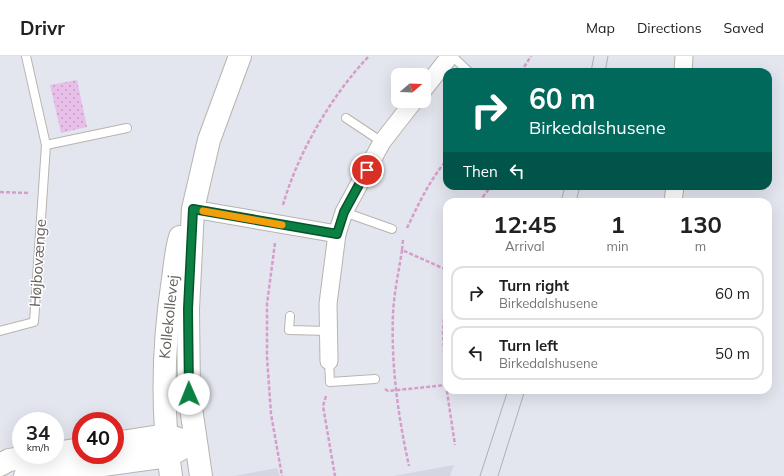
<!DOCTYPE html>
<html lang="en">
<head>
<meta charset="utf-8">
<style>
  body { margin:0; font-family:Mulish,sans-serif; background:#f6f6f6; color:#202124; height:100vh; display:flex; flex-direction:column; font-size:15px; white-space:nowrap }
  * { box-sizing:border-box; margin:0 }
  p { font-size:13px; color:#757577 }
  .icon { flex:none; width:22px; height:22px; fill:none; stroke:currentColor; stroke-width:2; stroke-linecap:round; stroke-linejoin:round }
  .map { position:relative; flex:1; overflow:hidden }
  .side { position:absolute; left:443px; top:142px; width:329px; height:196px; display:flex; flex-direction:column; background:#fff; border-radius:12px; box-shadow:0 4px 16px #0002 }
  .side>* { flex:none }
  .hud { position:absolute; left:443px; top:12px; width:329px; height:122px; border-radius:12px; box-shadow:0 4px 16px #0002; background:#00695c; color:#fff; overflow:hidden }
  .needle { width:26px; rotate:71deg }
  .buttons { position:absolute; left:391px; top:12px; display:grid; gap:8px }
  .buttons a { display:grid; place-items:center; width:40px; height:40px; border-radius:8px; background:#fff; box-shadow:0 4px 16px #0002; font-size:20px }
  .speed { position:absolute; left:12px; top:356px; display:flex; gap:8px; font-size:20px; font-weight:700; text-align:center }
  .speed>* { display:grid; place-content:center; width:52px; height:52px; border-radius:50%; background:#fff; box-shadow:0 4px 16px #0002; line-height:1 }
  .speed small { font-size:10px; font-weight:400 }
  .speed .limit { border:6px solid #d22; background:#fff; color:#111 }
  .pin { position:absolute; display:grid; place-items:center; width:34px; height:34px; color:#fff; margin:-17px; border:2px solid #fff; border-radius:50%; box-shadow:0 1px 4px #0007 }
  .me { position:absolute; width:44px; margin:-22px; rotate:359deg; stroke-linejoin:round; filter:drop-shadow(0 0 3px #0008) }
  .turn { display:flex; align-items:center; gap:14px; height:84px; padding:0 20px; font-size:18px }
  .turn .icon { width:52px; height:52px; stroke-width:2.5 }
  .turn b { display:block; font-size:28px; line-height:34px }
  .then { display:flex; align-items:center; height:38px; padding:0 20px; background:#0003; gap:8px; font-size:15px }
  .eta { display:flex; justify-content:space-evenly; align-items:center; height:68px; text-align:center }
  .eta b { font-size:24px; font-weight:700; line-height:28px }
  ul { padding:0; list-style:none }
  li { display:flex; align-items:center; gap:12px; height:54px; margin:0 8px 6px; padding:0 12px; border:2px solid #e0e0e0; border-radius:12px }
  li div { flex:1 }
  li b { display:block; font-size:15px }
  li em { font-style:normal }
  header { display:flex; align-items:center; gap:24px; box-sizing:border-box; height:56px; padding:0 20px; background:#fff; border-bottom:1px solid #e0e0e0 }
  header strong { font-size:19px }
  nav { display:flex; gap:22px; margin-inline-start:auto; font-size:14px }
  .map>svg:first-child { display:block }
</style>
</head>
<body>
<header>
<strong>Drivr</strong>
<nav><a>Map</a><a>Directions</a><a>Saved</a></nav>
</header>
<div class="map">
<svg width="784" height="420" viewBox="0 0 784 420">
  <defs>
    <pattern id="park-dots" width="8" height="8" patternUnits="userSpaceOnUse"><rect width="8" height="8" fill="#e7bfe8"/><path d="M2 2h.1M6 6h.1" fill="none" stroke="#bf9fbf" stroke-width="1.8" stroke-linecap="round"/></pattern>
  </defs>
  <rect width="100%" height="100%" fill="#e4e6ef"/>
  <g fill="#d4d7e1">
    <path d="M454 409 450 420H393Z"/>
    <path d="M277 412 280 420H234Z"/>
  </g>
  <path fill="url(#park-dots)" d="M77 24 87 71 61 77 50 29Z"/>
  <g fill="none" stroke-linecap="round" stroke-linejoin="round">
    <g stroke="#b7b4af" stroke-width="10">
      <g id="lane">
        <path d="M452 0 469 16"/>
        <path d="M346 62 382 86"/>
        <path d="M46 89 127 72"/>
        <path d="M344 156 392 173"/>
        <path d="M290 260 289 274 328 275"/>
        <path d="M0 275 34 266 46 89 26 0"/>
        <path d="M329 305 330 326 375 323"/>
      </g>
    </g>
    <g stroke="#b7b4af" stroke-width="19">
      <g id="street">
        <path d="M683 16 684 0"/>
        <path d="M424 33 450 0"/>
        <path d="M673 146 675 130"/>
        <path d="M193 153 337 178"/>
        <path d="M329 305 328 248 337 178 344 156 382 86 414 45"/>
      </g>
    </g>
    <g stroke="#b7b4ae" stroke-width="24">
      <g id="secondary">
        <path d="M115 387 166 379 179 383"/>
        <path d="M55 397 81 393"/>
        <path d="M0 409 9 404 42 399"/>
        <path d="M25 420 168 400 181 393"/>
        <path d="M171 420C161 354 163 289 173 223 175 209 176 194 180 181"/>
        <path d="M201 420 189 338 188 253 193 153 209 84 240 0"/>
      </g>
    </g>
    <g stroke="#d59ec8" stroke-width="2.5" stroke-dasharray="4 2" stroke-linecap="butt">
      <path d="M521 16 531 0"/>
      <path d="M0 136 28 137"/>
      <path d="M479 146 491 130"/>
      <path d="M283 149C298 96 332 39 369 0"/>
      <path d="M407 172C418 149 430 123 447 104"/>
      <path d="M403 184 402 194 447 214"/>
      <path d="M275 187 267 248V301L271 358 282 420"/>
      <path d="M402 194C399 215 394 236 393 258 391 309 398 360 409 410"/>
      <path d="M447 215 443 276 446 329 455 389"/>
      <path d="M385 333 388 335 446 329"/>
      <path d="M326 340 323 350 335 420"/>
    </g>
    <use href="#lane" stroke="#fff" stroke-width="8"/>
    <use href="#street" stroke="#fff" stroke-width="17"/>
    <use href="#secondary" stroke="#fff" stroke-width="22"/>
    <g stroke="#b1b0af" stroke-width="1">
      <path d="M591 16 594 0"/>
      <path d="M605 16 608 0"/>
      <path d="M561 146 565 130"/>
      <path d="M576 146 580 130"/>
      <path d="M480 420 508 334"/>
      <path d="M498 420 525 334"/>
    </g>
  </g>
  <g fill="none" stroke-linecap="round" stroke-linejoin="round">
    <g stroke="#07532c" stroke-width="10">
      <path id="route" d="M189 338 188 253 193 153 337 178 344 156 367 114"/>
    </g>
    <use href="#route" stroke="#0b8043" stroke-width="7"/>
    <path stroke="#f59e0b" stroke-width="7" d="M203 155 282 169"/>
  </g>
  <g text-anchor="middle" stroke-width="3" stroke-linejoin="round" paint-order="stroke">
    <g font-size="15" fill="#65615c" stroke="#fff">
      <text transform="translate(38 207) rotate(-86)" y="5">Højbovænge</text>
      <text transform="translate(169 261) rotate(-84)" y="5">Kollekollevej</text>
    </g>
  </g>
</svg>
<div class="buttons">
<a><svg class="needle" viewBox="-14 -14 28 28"><path d="M0-13l5 13h-10z" fill="#e53935"/><path d="M0 13l5-13h-10z" fill="#757577"/></svg></a>
</div>
<div class="speed"><div>34<small>km/h</small></div><div class="limit">40</div></div>
<div class="pin" style="left:367px;top:114px;background:#d93025"><svg class="icon" aria-label="arrive" viewBox="0 0 24 24"><path d="M6 21V4h12l-3 4 3 4H6"/></svg></div>
<svg class="me" style="left:189px;top:338px" viewBox="-20 -20 40 40"><circle r="19" fill="#fff"/><path d="M0-13L10 11 0 6-10 11z" fill="#0b8043"/></svg>
<div class="hud">
<div class="turn"><svg class="icon" aria-label="right" viewBox="0 0 24 24"><path d="M7 20v-9h11M14 6l5 5-5 5"/></svg><div><b>60 m</b>Birkedalshusene</div></div>
<div class="then">Then<svg class="icon" aria-label="left" viewBox="0 0 24 24"><path d="M17 20v-9H6M10 6l-5 5 5 5"/></svg></div>
</div>
<section class="side">
<div class="eta">
<div><b>12:45</b><p>Arrival</p></div>
<div><b>1</b><p>min</p></div>
<div><b>130</b><p>m</p></div>
</div>
<ul>
<li><svg class="icon" aria-label="right" viewBox="0 0 24 24"><path d="M7 20v-9h11M14 6l5 5-5 5"/></svg><div><b>Turn right</b><p>Birkedalshusene</p></div><em>60 m</em></li>
<li><svg class="icon" aria-label="left" viewBox="0 0 24 24"><path d="M17 20v-9H6M10 6l-5 5 5 5"/></svg><div><b>Turn left</b><p>Birkedalshusene</p></div><em>50 m</em></li>
</ul>
</section>
</div>
</body>
</html>
